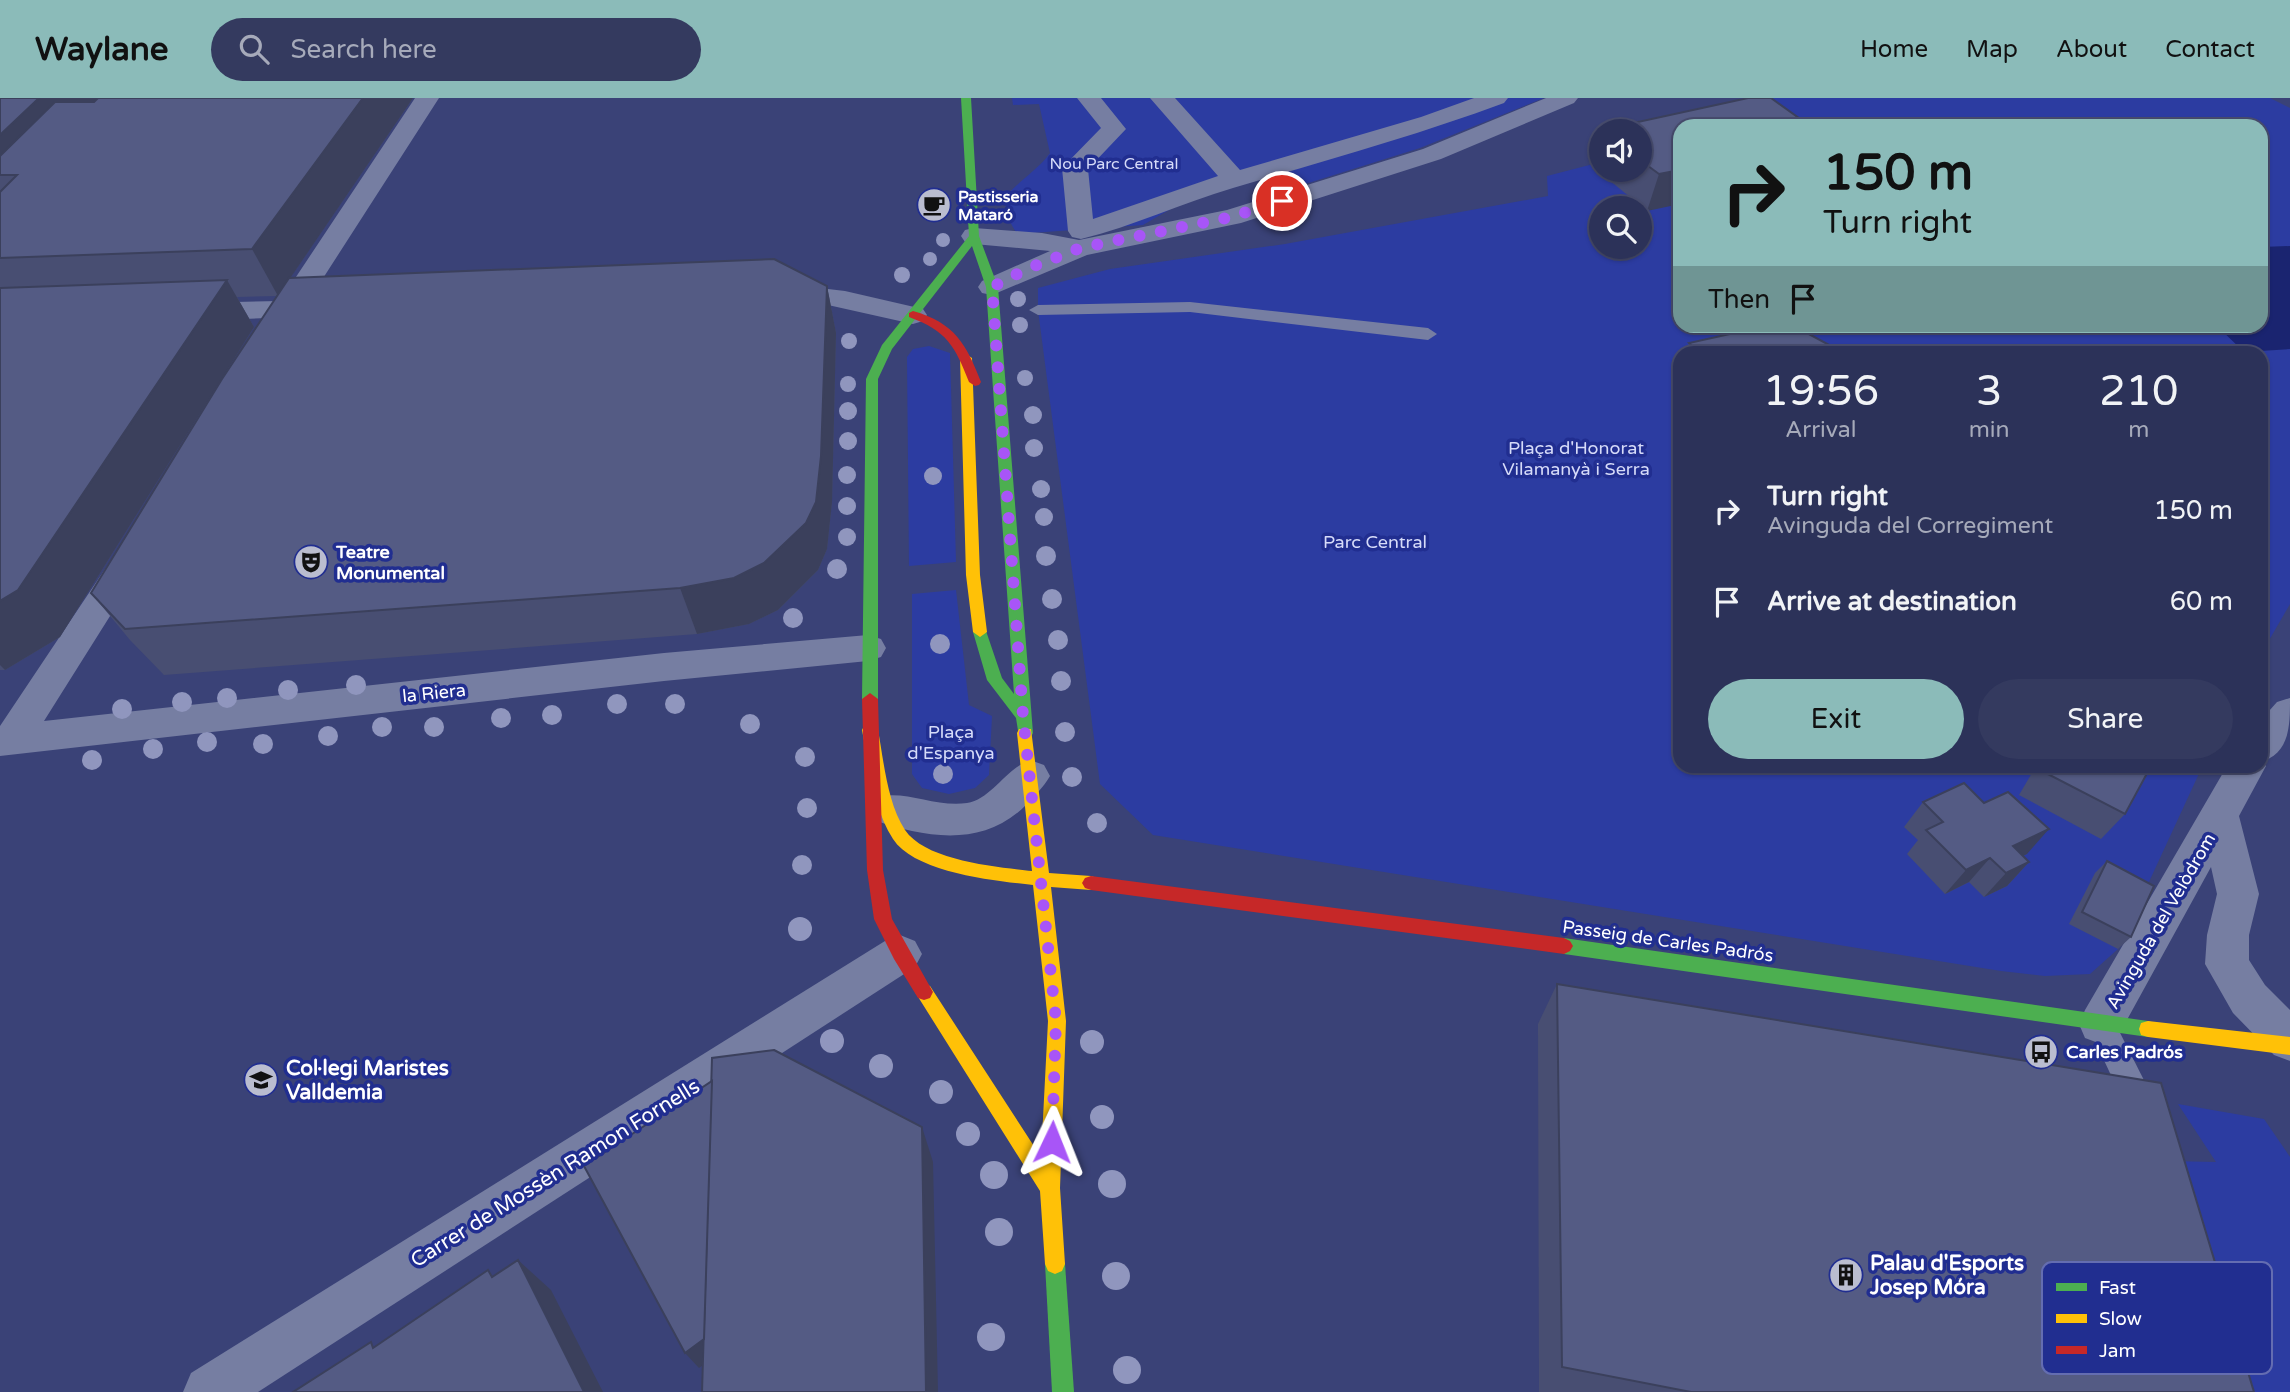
<!DOCTYPE html>
<html lang="en">
<head>
<meta charset="utf-8">
<style>
  body { margin:0; font-family:"Varela Round",sans-serif; background:#343a5f; color:#f1f3f6; height:100vh; display:flex; flex-direction:column; font-size:26px; white-space:nowrap }
  * { box-sizing:border-box; margin:0 }
  p { font-size:23px; color:#a6aaba }
  .icon { flex:none; width:38px; height:38px; fill:none; stroke:currentColor; stroke-width:2; stroke-linecap:round; stroke-linejoin:round }
  .map { position:relative; flex:1; overflow:hidden }
  .panel { position:absolute; left:1673px; top:248px; width:595px; height:427px; display:flex; flex-direction:column; background:#2c3259; border-radius:21px; box-shadow:0 2px 5px #0004,0 0 0 2px #484d6f }
  .panel>* { flex:none }
  .top-card { position:absolute; left:1673px; top:21px; width:595px; height:214px; border-radius:21px; box-shadow:0 2px 5px #0004,0 0 0 2px #484d6f; background:#8bbbb9; color:#111; overflow:hidden }
  .fabs { position:absolute; left:1589px; top:21px; display:grid; gap:14px }
  .fabs a { display:grid; place-items:center; width:63px; height:63px; border-radius:50%; background:#2c3259; box-shadow:0 2px 5px #0004,0 0 0 2px #484d6f; font-size:35px }
  .pin { position:absolute; display:grid; place-items:center; width:60px; height:60px; color:#fff; margin:-30px; border:4px solid #fff; border-radius:50%; box-shadow:0 2px 7px #0007 }
  .me { position:absolute; width:77px; margin:-38px; rotate:2deg; stroke-linejoin:round; filter:drop-shadow(0 0 5px #0008) }
  .turn { display:flex; align-items:center; gap:24px; height:147px; padding:0 35px; font-size:32px }
  .turn .icon { width:91px; height:91px; stroke-width:2.5 }
  .turn b { display:block; font-size:49px; line-height:60px }
  .then { display:flex; align-items:center; height:66px; padding:0 35px; background:#0003; gap:14px; font-size:26px }
  .eta { display:flex; justify-content:space-evenly; align-items:center; height:119px; text-align:center }
  .eta b { font-size:42px; font-weight:600; line-height:49px }
  .action { display:flex; gap:14px; margin-top:auto; padding:14px 35px }
  .action a { flex:1; height:80px; border-radius:42px; background:#8bbbb9; color:#111; font-size:28px; font-weight:600; line-height:80px; text-align:center }
  .action a+a { background:#343a5f; color:#f1f3f6 }
  ul { padding:0; list-style:none }
  li { display:flex; align-items:center; gap:21px; height:91px; padding:0 35px }
  li div { flex:1 }
  li b { display:block; font-size:26px }
  li em { font-style:normal }
  header { display:flex; align-items:center; gap:42px; box-sizing:border-box; height:98px; padding:0 35px; background:#8bbbb9; color:#111 }
  header strong { font-size:33px }
  nav { display:flex; gap:38px; margin-inline-start:auto; font-size:24px }
  .search { width:490px; height:63px; background:#343a5f; display:flex; align-items:center; gap:18px; box-sizing:border-box; padding:0 24px; border-radius:38px; color:#a6aaba; font-size:26px }
  .map>svg:first-child { display:block }
</style>
</head>
<body>
<header>
<strong>Waylane</strong>
<div class="search"><svg class="icon" aria-label="search" viewBox="0 0 24 24"><circle cx="10" cy="10" r="6"/><path d="M15 15l6 6"/></svg>Search here</div>
<nav><a>Home</a><a>Map</a><a>About</a><a>Contact</a></nav>
</header>
<div class="map">
<svg width="2290" height="1294" viewBox="0 0 2290 1294">
  <rect width="100%" height="100%" fill="#3a4277"/>
  <g fill="#2c3ca1" fill-rule="evenodd">
    <path d="M1012 0H1544L1420 50 1283 93 1265 80 1181 105 1143 127 1017 136 1010 124 1006 99C1019 82 1037 73 1050 55L1039 6 1013 7Z"/>
    <path d="M1742 0H2270L2290 10V506L2261 556V256H1680V668L2202 669 2118 851 2090 876 2045 878 2001 873 1153 737 1100 686 1038 212V190L1110 171 1285 146 1548 98 1547 78 1601 64V72H1640V46ZM1680 28H2261V228H1680ZM1601 110H1640V149H1601Z"/>
    <path d="M929 248 950 255 956 464 909 468 907 259 913 251Z"/>
    <path d="M956 492 969 607 992 618 989 677 975 690 949 696 922 690 912 676V496Z"/>
    <path d="M2178 1006 2264 1021 2290 1059V1294H2185L2168 1063 2216 1064Z"/>
  </g>
  <path fill="#1a2470" d="M2290 148V251L2244 254 2217 228H2261V149Z"/>
  <g fill="none" stroke-linecap="round" stroke-linejoin="round">
    <g fill="#767ea2" fill-rule="evenodd">
      <path d="M1190 204 1428 230 1437 236 1428 242 1190 214 1038 217 1029 212 1038 207Z"/>
      <path d="M2101 913 2111 917 2153 1000 2157 1010 2153 1020 2142 1024 2131 1020 2087 926 2091 917Z"/>
    </g>
    <g fill="#767ea2" fill-rule="evenodd">
      <path d="M415 0H439L309 202 331 204 335 210 331 216 297 219 290 230 280 233 270 230 266 224 268 220 193 223 183 220 179 214 183 208 193 205 280 203Z"/>
      <path d="M1077 0H1101L1126 31 1088 71 1093 121 1218 78 1150 0H1175L1240 72 1421 19 1474 0H1508L1504 5C1415 38 1324 63 1233 90 1182 105 1134 128 1081 141L1072 139 1068 133 1062 70 1101 30Z"/>
      <path d="M1546 0H1578L1574 5 1441 61 1241 125 1087 157 992 197 982 195 978 189 982 183 1050 153 974 146 965 144 961 138 965 132 974 130 1042 135 1079 142 1227 112 1423 51Z"/>
      <path d="M794 187 845 193 923 211 927 217 923 223 913 226 828 207 767 202 763 196 767 190Z"/>
      <path d="M127 452 139 456 144 464 44 623 664 555 868 537 881 541 886 550 881 559 868 563 664 583 0 658V628L115 456Z"/>
      <path d="M2290 600C2290 627 2290 653 2264 663L2266 668 2239 718 2259 796 2249 837V862L2265 887 2290 912V963L2274 957 2233 915 2205 866 2207 837 2217 796 2211 769 2117 940 2101 946 2085 940 2079 926 2085 912 2227 668H2261V622L2277 604Z"/>
      <path d="M1030 662 1044 667 1050 678C1043 690 1035 697 1026 707 983 750 926 740 874 722L868 711 874 700C903 690 935 710 967 705 992 701 1005 671 1030 662Z"/>
      <path d="M900 837 915 843 922 856 915 869 258 1294H183L191 1275 885 843Z"/>
    </g>
    <g fill="#4caf50" fill-rule="evenodd">
      <path d="M961 0H971L979 138 998 189 1033 635 1031 639H1019L1016 620 987 582 973 534 980 529 985 530 1002 580 1014 596 986 189 972 148 892 251 878 281V601L870 607 862 601 866 281 882 247 969 138Z"/>
      <path d="M1564 840 2148 923 2155 925 2157 931 2155 937 2148 939 1564 856 1558 853 1555 848 1558 843Z"/>
      <path d="M1055 1156 1062 1159 1065 1166 1074 1294H1052L1045 1166 1048 1159Z"/>
    </g>
    <g fill="#ffc107" fill-rule="evenodd">
      <path d="M966 256 972 260 980 477 987 534 980 539 973 534 966 477 960 260Z"/>
      <path d="M870 626 876 628 878 632C884 664 887 704 905 732 926 763 997 769 1032 773L1017 635 1019 631H1031L1049 775 1091 778 1097 780 1100 785 1097 790 1091 792 1051 789 1066 923 1060 1090 1065 1166 1062 1173 1055 1176 1048 1173 1045 1166 1040 1093 915 894 918 888 924 886 930 888 1041 1059 1048 923 1033 787C996 783 915 775 893 741 873 710 869 667 862 632L864 628Z"/>
      <path d="M2148 923 2290 939V957L2148 939 2141 937 2139 931 2141 925Z"/>
    </g>
    <g fill="#c62828" fill-rule="evenodd">
      <path d="M913 213C955 225 966 246 981 284L979 287 975 288 969 284C955 248 947 233 909 219V215Z"/>
      <path d="M870 595 878 601 883 772 892 821 933 894 930 900 924 902 918 900 894 861 874 821 867 772 862 601Z"/>
      <path d="M1091 778 1564 840 1570 843 1573 848 1570 853 1564 856 1091 792 1085 790 1082 785 1085 780Z"/>
    </g>
  </g>
  <g fill="#9096be">
    <circle cx="943" cy="142" r="7"/>
    <circle cx="930" cy="161" r="7"/>
    <circle cx="902" cy="177" r="8"/>
    <circle cx="1018" cy="201" r="8"/>
    <circle cx="1020" cy="227" r="8"/>
    <circle cx="849" cy="243" r="8"/>
    <circle cx="1025" cy="280" r="8"/>
    <circle cx="848" cy="286" r="8"/>
    <circle cx="848" cy="313" r="9"/>
    <circle cx="1033" cy="317" r="9"/>
    <circle cx="848" cy="343" r="9"/>
    <circle cx="1034" cy="350" r="9"/>
    <circle cx="847" cy="377" r="9"/>
    <circle cx="933" cy="378" r="9"/>
    <circle cx="1041" cy="391" r="9"/>
    <circle cx="847" cy="408" r="9"/>
    <circle cx="1044" cy="419" r="9"/>
    <circle cx="847" cy="439" r="9"/>
    <circle cx="1046" cy="458" r="10"/>
    <circle cx="837" cy="471" r="10"/>
    <circle cx="1052" cy="501" r="10"/>
    <circle cx="793" cy="520" r="10"/>
    <circle cx="1058" cy="542" r="10"/>
    <circle cx="940" cy="546" r="10"/>
    <circle cx="1061" cy="583" r="10"/>
    <circle cx="356" cy="587" r="10"/>
    <circle cx="288" cy="592" r="10"/>
    <circle cx="227" cy="600" r="10"/>
    <circle cx="182" cy="604" r="10"/>
    <circle cx="617" cy="606" r="10"/>
    <circle cx="675" cy="606" r="10"/>
    <circle cx="122" cy="611" r="10"/>
    <circle cx="552" cy="617" r="10"/>
    <circle cx="501" cy="620" r="10"/>
    <circle cx="750" cy="626" r="10"/>
    <circle cx="382" cy="629" r="10"/>
    <circle cx="434" cy="629" r="10"/>
    <circle cx="1065" cy="634" r="10"/>
    <circle cx="328" cy="638" r="10"/>
    <circle cx="207" cy="644" r="10"/>
    <circle cx="263" cy="646" r="10"/>
    <circle cx="153" cy="651" r="10"/>
    <circle cx="805" cy="659" r="10"/>
    <circle cx="92" cy="662" r="10"/>
    <circle cx="943" cy="676" r="10"/>
    <circle cx="1072" cy="679" r="10"/>
    <circle cx="807" cy="710" r="10"/>
    <circle cx="1097" cy="725" r="10"/>
    <circle cx="802" cy="767" r="10"/>
    <circle cx="800" cy="831" r="12"/>
    <circle cx="832" cy="943" r="12"/>
    <circle cx="1092" cy="944" r="12"/>
    <circle cx="881" cy="968" r="12"/>
    <circle cx="941" cy="994" r="12"/>
    <circle cx="1102" cy="1019" r="12"/>
    <circle cx="968" cy="1036" r="12"/>
    <circle cx="994" cy="1077" r="14"/>
    <circle cx="1112" cy="1086" r="14"/>
    <circle cx="999" cy="1134" r="14"/>
    <circle cx="1116" cy="1178" r="14"/>
    <circle cx="991" cy="1239" r="14"/>
    <circle cx="1127" cy="1272" r="14"/>
  </g>
  <g fill="#484e72" fill-rule="evenodd">
    <path d="M0 0H413L290 180 827 188 836 235 832 404 827 451 818 472 778 512 749 526 697 536 164 577 130 542 91 495 278 198 237 199 254 229 60 539 5 572H0Z"/>
    <path d="M1748 0 1647 113 1592 68 1601 32ZM1601 33H1640V72H1601Z"/>
    <path d="M1689 245 1838 256H1685Z"/>
    <path d="M1680 270V286L1676 282Z"/>
    <path d="M2036 668H2151L2125 716 2101 741 2019 697Z"/>
    <path d="M1923 704 1984 705 2027 756 2023 758 2029 764 2007 788 1984 799 1969 784 1945 796 1907 756 1918 742 1904 729Z"/>
    <path d="M2107 763 2131 839 2118 851 2069 826 2095 775Z"/>
    <path d="M1557 886 2254 1294H1539L1538 926Z"/>
  </g>
  <g fill="#3b405c">
    <path d="M39 0H110L17 77H0V37Z"/>
    <path d="M363 0H413L278 198 252 151Z"/>
    <path d="M1680 72V106L1647 113 1659 76Z"/>
    <path d="M227 182 254 229 60 539 5 572 0 567V503Z"/>
    <path d="M827 188 836 235 832 404 827 451 818 472 778 512 749 526 697 536 680 490Z"/>
    <path d="M2049 731 2027 756 2000 769 2013 748Z"/>
    <path d="M1990 760 1969 784 1945 796 1966 772Z"/>
    <path d="M2029 764 2007 788 1984 799 2006 775Z"/>
    <path d="M922 1029 933 1064 938 1294H926Z"/>
    <path d="M518 1162 551 1192 603 1294H584Z"/>
    <path d="M714 1234 728 1249 699 1270 685 1255Z"/>
  </g>
  <g fill="#545b84" stroke="#3b405c" stroke-width="2">
    <path d="M0 0H39L0 37Z"/>
    <path d="M98 0H363L252 151 0 160V94L17 77H0V58L55 4H94Z"/>
    <path d="M1748 0H1771L1810 28H1680V72L1659 76 1640 62V33H1602L1601 32Z"/>
    <path d="M774 161 827 188 821 358 816 404 806 425 764 465 734 480 680 490 125 531 91 495 222 281 289 180Z"/>
    <path d="M227 182 18 492 0 503V190Z"/>
    <path d="M1766 228H1786L1807 235 1833 249 1838 256H1701L1689 245Z"/>
    <path d="M2042 668H2151L2125 716 2040 672Z"/>
    <path d="M1964 685 1984 705 2008 694 2049 731 2013 748 2029 764 2006 775 1990 760 1966 772 1926 732 1943 724 1923 704Z"/>
    <path d="M2107 763 2154 788 2131 839 2082 814Z"/>
    <path d="M1557 886 2161 985 2254 1294H1691L1562 1269Z"/>
    <path d="M774 952 922 1029 926 1294H702L712 960Z"/>
    <path d="M712 983 704 1241 685 1255 584 1068Z"/>
    <path d="M518 1162 584 1294H293L371 1244 373 1250 488 1172 492 1179Z"/>
  </g>
  <g fill="none" stroke-linecap="round" stroke-linejoin="round">
    <path stroke="#a855f7" stroke-width="12" stroke-dasharray="0 21.6" d="M1052 1044 1056 923 1023 618 992 189 1027 171 1080 150 1231 119 1282 103"/>
  </g>
  <defs>
    <g id="cafe-disc" transform="scale(1.75)"><circle r="9.5" fill="#babdcf" stroke="#212e90"/><path d="M-5.5-4.5H6V0H3Q3 3.5 0 3.5H-2.5Q-5.5 3.5-5.5 0ZM3-3.2v2h1.7v-2ZM-6 4.5H4V6H-6Z" fill="#111"/></g>
    <g id="theatre-disc" transform="scale(1.75)"><circle r="9.5" fill="#babdcf" stroke="#212e90"/><path d="M-5-5.5Q0-4 5-5.5V0Q5 5 0 6Q-5 5-5 0ZM-3.3-2.5H-1v1.5H-3.3ZM1-2.5H3.3v1.5H1ZM-2.8 1Q0 5.5 2.8 1Z" fill="#111"/></g>
    <g id="bus-disc" transform="scale(1.75)"><circle r="9.5" fill="#babdcf" stroke="#212e90"/><path d="M-5-6H5V4H4V6H2V4H-2V6H-4V4H-5ZM-3.5-4V0h7V-4ZM-3.5 1.2v1.5H-2V1.2ZM2 1.2v1.5H3.5V1.2Z" fill="#111"/></g>
    <g id="school-disc" transform="scale(1.75)"><circle r="9.5" fill="#babdcf" stroke="#212e90"/><path d="M0-5L7-2L0 1L-7-2ZM-4 1L0 2.5L4 1V4Q0 6-4 4Z" fill="#111"/></g>
    <g id="building-disc" transform="scale(1.75)"><circle r="9.5" fill="#babdcf" stroke="#212e90"/><path d="M-4-6H4V6H1V3H-1V6H-4ZM-2.5-4.3h1.7v1.8h-1.7ZM.8-4.3h1.7v1.8H.8ZM-2.5-1h1.7V.8h-1.7ZM.8-1h1.7V.8H.8Z" fill="#111"/></g>
  </defs>
  <g fill-rule="evenodd">
    <use href="#cafe-disc" x="934" y="107"/>
    <use href="#theatre-disc" x="311" y="464"/>
    <use href="#bus-disc" x="2041" y="954"/>
    <use href="#school-disc" x="261" y="982"/>
    <use href="#building-disc" x="1846" y="1177"/>
  </g>
  <g text-anchor="middle" stroke-width="7" stroke-linejoin="round" paint-order="stroke">
    <g font-size="16" fill="#d6dbf9" stroke="#212e90">
      <text x="1114" y="71">Nou Parc Central</text>
    </g>
    <g font-size="16" font-weight="bold" fill="#fff" stroke="#212e90" text-anchor="start">
      <text x="958" y="104">Pastisseria<tspan x="958" dy="18">Mataró</tspan></text>
    </g>
    <g font-size="18" fill="#d6dbf9" stroke="#212e90">
      <text x="1576" y="356">Plaça d'Honorat<tspan x="1576" dy="21">Vilamanyà i Serra</tspan></text>
      <text x="1375" y="450">Parc Central</text>
      <text x="951" y="640">Plaça<tspan x="951" dy="21">d'Espanya</tspan></text>
    </g>
    <g font-size="18" font-weight="bold" fill="#fff" stroke="#212e90" text-anchor="start">
      <text x="336" y="460">Teatre<tspan x="336" dy="21">Monumental</tspan></text>
      <text x="2066" y="960">Carles Padrós</text>
    </g>
    <g font-size="18" fill="#fff" stroke="#212e90">
      <text transform="translate(434 595) rotate(-6)" y="6">la Riera</text>
      <text transform="translate(2161 823) rotate(-60)" y="6">Avinguda del Velòdrom</text>
      <text transform="translate(1668 843) rotate(8)" y="6">Passeig de Carles Padrós</text>
    </g>
    <g font-size="21" font-weight="bold" fill="#fff" stroke="#212e90" text-anchor="start">
      <text x="286" y="977">Col·legi Maristes<tspan x="286" dy="24">Valldemia</tspan></text>
      <text x="1870" y="1172">Palau d'Esports<tspan x="1870" dy="24">Josep Móra</tspan></text>
    </g>
    <g font-size="21" fill="#fff" stroke="#212e90">
      <text transform="translate(555 1075) rotate(-32)" y="7">Carrer de Mossèn Ramon Fornells</text>
    </g>
  </g>
  <rect x="2042" y="1164" width="230" height="112" rx="10" fill="#212e90" stroke="#646db1" stroke-width="2"/>
  <rect x="2056" y="1185" width="31" height="8" fill="#4caf50"/>
  <rect x="2056" y="1216" width="31" height="9" fill="#ffc107"/>
  <rect x="2056" y="1248" width="31" height="8" fill="#c62828"/>
  <g font-size="19" fill="#fff">
    <text x="2099" y="1196">Fast</text>
    <text x="2099" y="1227">Slow</text>
    <text x="2099" y="1259">Jam</text>
  </g>
</svg>
<div class="fabs">
<a><svg class="icon" aria-label="sound" viewBox="0 0 24 24"><path d="M4 9h4l5-4v14l-5-4H4zM17 9q2 3 0 6"/></svg></a>
<a><svg class="icon" aria-label="search" viewBox="0 0 24 24"><circle cx="10" cy="10" r="6"/><path d="M15 15l6 6"/></svg></a>
</div>
<div class="pin" style="left:1282px;top:103px;background:#d93025"><svg class="icon" aria-label="arrive" viewBox="0 0 24 24"><path d="M6 21V4h12l-3 4 3 4H6"/></svg></div>
<svg class="me" style="left:1052px;top:1044px" viewBox="-20 -20 40 40"><path d="M0-17L14 15 0 8-14 15z" fill="#a855f7" stroke="#fff" stroke-width="4"/></svg>
<div class="top-card">
<div class="turn"><svg class="icon" aria-label="right" viewBox="0 0 24 24"><path d="M7 20v-9h11M14 6l5 5-5 5"/></svg><div><b>150 m</b>Turn right</div></div>
<div class="then">Then<svg class="icon" aria-label="arrive" viewBox="0 0 24 24"><path d="M6 21V4h12l-3 4 3 4H6"/></svg></div>
</div>
<section class="panel">
<div class="eta">
<div><b>19:56</b><p>Arrival</p></div>
<div><b>3</b><p>min</p></div>
<div><b>210</b><p>m</p></div>
</div>
<ul>
<li><svg class="icon" aria-label="right" viewBox="0 0 24 24"><path d="M7 20v-9h11M14 6l5 5-5 5"/></svg><div><b>Turn right</b><p>Avinguda del Corregiment</p></div><em>150 m</em></li>
<li><svg class="icon" aria-label="arrive" viewBox="0 0 24 24"><path d="M6 21V4h12l-3 4 3 4H6"/></svg><div><b>Arrive at destination</b></div><em>60 m</em></li>
</ul>
<div class="action"><a>Exit</a><a>Share</a></div>
</section>
</div>
</body>
</html>
